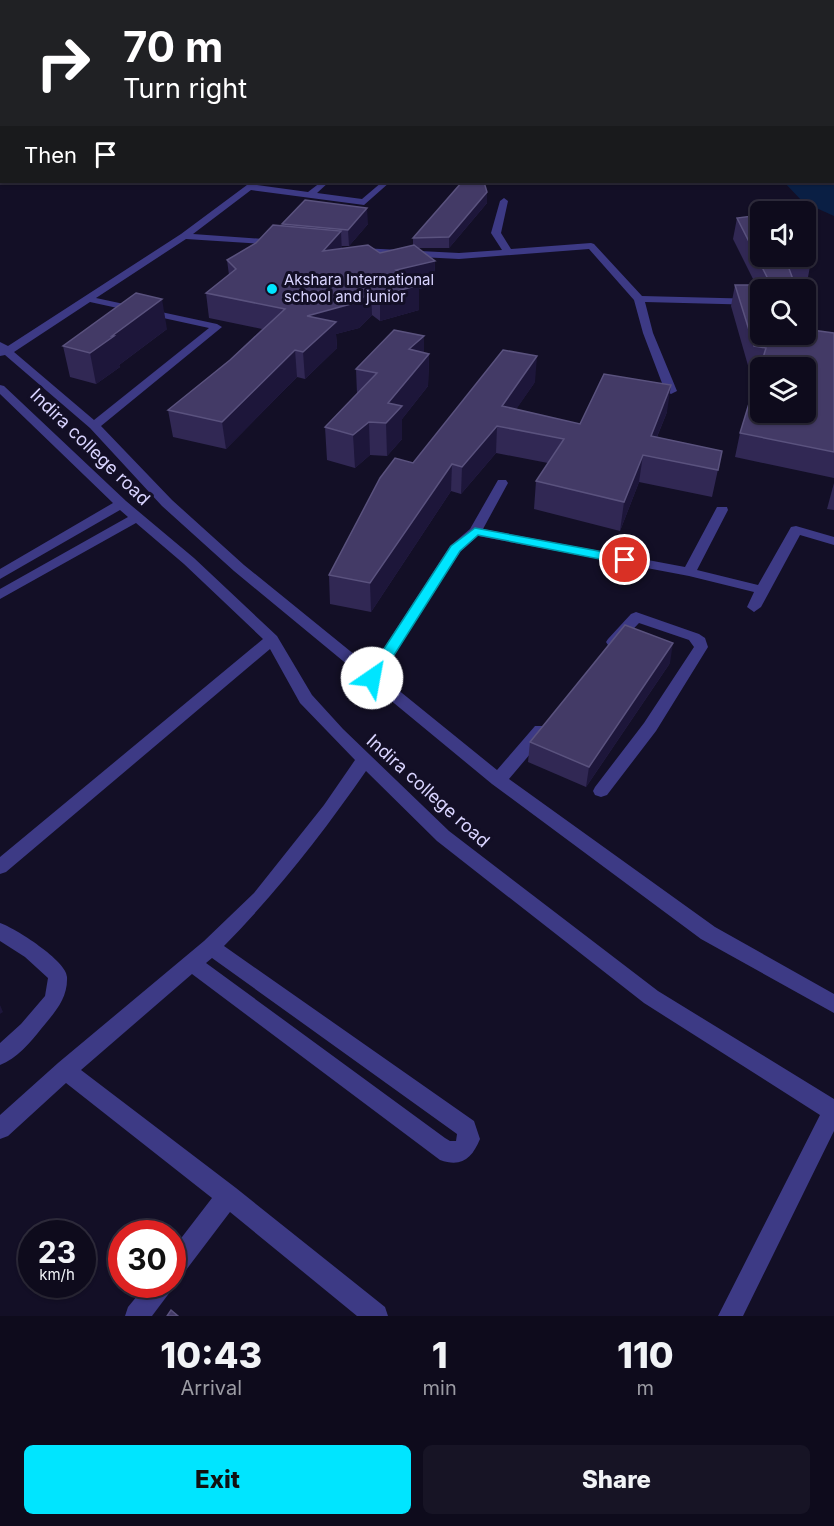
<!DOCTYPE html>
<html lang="en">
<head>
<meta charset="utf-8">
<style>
  body { margin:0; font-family:Inter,sans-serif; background:#171425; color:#f1f3f6; height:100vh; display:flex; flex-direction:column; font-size:22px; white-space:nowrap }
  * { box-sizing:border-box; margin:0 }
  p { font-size:20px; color:#9b9ba3 }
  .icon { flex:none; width:33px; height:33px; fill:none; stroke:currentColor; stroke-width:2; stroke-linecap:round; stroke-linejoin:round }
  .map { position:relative; height:1316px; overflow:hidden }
  .drawer { display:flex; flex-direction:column; background:#0e0b1c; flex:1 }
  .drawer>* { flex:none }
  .banner { position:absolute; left:0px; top:0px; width:834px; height:183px; box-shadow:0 2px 4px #0004,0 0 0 2px #2e2b3b; background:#202124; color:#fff; overflow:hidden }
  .controls { position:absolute; left:750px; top:201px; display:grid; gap:12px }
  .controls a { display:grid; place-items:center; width:66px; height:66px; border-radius:9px; background:#0e0b1c; box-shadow:0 2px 4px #0004,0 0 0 2px #2e2b3b; font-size:30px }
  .speed { position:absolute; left:18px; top:1220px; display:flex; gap:12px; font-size:30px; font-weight:700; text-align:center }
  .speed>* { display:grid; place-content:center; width:78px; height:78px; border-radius:50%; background:#0e0b1c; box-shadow:0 2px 4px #0004,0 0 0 2px #2e2b3b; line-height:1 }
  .speed small { font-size:15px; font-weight:400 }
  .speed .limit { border:9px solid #d22; background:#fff; color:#111 }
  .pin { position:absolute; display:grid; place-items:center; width:51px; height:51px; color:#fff; margin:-26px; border:3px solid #fff; border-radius:50%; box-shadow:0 2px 6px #0007 }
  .me { position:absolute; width:66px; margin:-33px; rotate:33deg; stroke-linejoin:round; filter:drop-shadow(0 0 4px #0008) }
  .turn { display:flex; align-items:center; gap:21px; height:126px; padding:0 24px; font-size:27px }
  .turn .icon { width:78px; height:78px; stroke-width:2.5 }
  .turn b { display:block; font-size:42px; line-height:51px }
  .then { display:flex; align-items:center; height:57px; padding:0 24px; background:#0003; gap:12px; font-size:22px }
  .eta { display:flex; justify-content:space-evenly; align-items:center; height:102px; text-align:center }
  .eta b { font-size:36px; font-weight:800; line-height:42px }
  .cta { display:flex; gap:12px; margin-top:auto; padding:12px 24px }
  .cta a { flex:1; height:69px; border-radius:9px; background:#00e5ff; color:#111; font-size:24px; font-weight:800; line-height:69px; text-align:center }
  .cta a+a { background:#171425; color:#f1f3f6 }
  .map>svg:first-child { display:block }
</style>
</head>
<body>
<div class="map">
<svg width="834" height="1316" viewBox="0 0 834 1316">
  <rect width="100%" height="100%" fill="#130f26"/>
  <path fill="#0a1f44" d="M833 128 834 129V216L803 202 784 182H832Z"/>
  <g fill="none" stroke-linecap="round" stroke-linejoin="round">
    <g fill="#3d3a85" fill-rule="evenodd">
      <path d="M505 0H511L503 2Z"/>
      <path d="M573 0H579L571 2Z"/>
      <path d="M598 0 618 2H600Z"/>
      <path d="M627 0 648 2H629Z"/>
      <path d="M832 7 834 8V13L832 12Z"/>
      <rect x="0" y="22" width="2" height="4"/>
      <rect x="832" y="119" width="2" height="4"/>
      <path d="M251 182H260L257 185 308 192 321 182H329L317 193 362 199 382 182H390L364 205 251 190 193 234 277 240 282 243 280 245 186 239 96 298 217 324 222 327 101 426 172 500 244 565 371 668 450 546 470 529 498 480H506L508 483 483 529 685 567 717 507H727L728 510 697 570 758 585 791 527 796 526 834 537V545L800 535 761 607 754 612 747 607 754 592 689 576 478 536 460 552 381 676 497 770 535 726H547L549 730 547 734 509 779 715 927 834 994V1013L701 939 492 784 234 571 162 506 90 428 5 355 0 356V342L8 346 181 234ZM90 302 209 328 94 420 14 352Z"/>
      <path d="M504 198 508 201 501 233 511 249 591 243 594 244 642 296 760 299V305L645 302 653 333 677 391 671 394 665 391 643 333 634 300 589 249 459 259 361 254 356 251 361 248 459 253 502 250 491 233 500 201Z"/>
      <path d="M0 385 4 386 126 501 194 558 277 636 312 695 343 729 449 831 658 991 834 1099V1131L743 1316H718L820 1115 644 1003 437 841 366 771C323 833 277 892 224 946L474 1121 480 1139C472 1158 462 1168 440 1160L192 974 81 1070 236 1188 385 1307 388 1316H357L230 1212 180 1278 173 1281 174 1284 170 1292 152 1316H125L128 1307 147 1284H172V1250L212 1198 66 1083 8 1136 0 1139V1115L58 1063 204 941 254 893 324 805 355 760 300 703 270 649 6 872 0 874V857L263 639 184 564 136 523 0 599V589L128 517 120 510 0 579V569L113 503 0 394ZM212 958 457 1134 456 1141H450L445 1138 206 963Z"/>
      <path d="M636 612 699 634 705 638 708 647 656 731 607 795 601 797 595 795 593 791 595 787 644 723 694 647 689 640 639 623 618 645H608L606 642 608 639 631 614Z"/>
      <path d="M0 923C15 928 67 961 67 977 68 999 54 1013 41 1029 31 1042 16 1059 0 1065V1043L21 1024 45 996 48 978 25 957 0 941Z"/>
    </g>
  </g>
  <g fill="#312854">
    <path d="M487 192V203L449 248H418L435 261 434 285 419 289V310L380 321 372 315 359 328 336 334 337 348 305 379 297 377 226 449 173 437 168 410 230 360 262 329 209 318 206 293 229 275 227 260 256 243 282 226V224H368L349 246H341L342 249 380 253 413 245V238Z"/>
    <path d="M737 218 812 256 808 277 793 278 812 330 834 333V478L735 457 740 433 759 371 749 369 731 306 735 285H756L733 239Z"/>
    <path d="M167 329 119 365 120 367 96 384 70 377 63 346Z"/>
    <path d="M424 336V353L429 354 428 386 402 419V439L387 456 370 455 355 468 327 460 325 427 357 394 356 369Z"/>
    <path d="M535 382 516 409 580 424 667 412 657 437 722 451 712 497 639 482 620 531 534 509 536 481 548 463 496 453 461 494 451 491 371 612 330 604 329 575 413 463Z"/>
    <path d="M834 483V510L827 509Z"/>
    <path d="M670 663 586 787 528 762 530 742Z"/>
  </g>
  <g fill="#1d163a">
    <path d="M557 0H571V2H555Z"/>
    <path d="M2 37V56L0 57V38Z"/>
    <path d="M487 192V203L449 248V237Z"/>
    <path d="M367 208 368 224 349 246 348 230Z"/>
    <path d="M341 231 342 255 323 251Z"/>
    <path d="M435 261 434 285 419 289V310L380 321V296L396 270Z"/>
    <path d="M371 290 372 315 359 328 336 334 337 348 305 379 303 352 307 316Z"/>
    <path d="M162 299 167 329 119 365 120 367 96 384 90 353Z"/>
    <path d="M424 336V360L429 354 428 386 402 419V439L387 456 386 423 388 403 409 349Z"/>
    <path d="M295 350 297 377 226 449 222 422Z"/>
    <path d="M537 356 535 382 504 427 502 406Z"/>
    <path d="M671 385 667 412 649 456 651 436Z"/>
    <path d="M369 422 370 455 355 468 353 435Z"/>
    <path d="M497 426 496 453 461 494 462 467Z"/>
    <path d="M643 455 639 482 620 531 624 502Z"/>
    <path d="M452 464 451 491 371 612 370 583Z"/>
    <path d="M673 643 670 663 586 787 589 767Z"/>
    <path d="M0 1005 3 1012 0 1014Z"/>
  </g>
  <g fill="#433a66" stroke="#5a527e" stroke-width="1.5" fill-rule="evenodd">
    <path d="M514 0H557L555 2H512Z"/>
    <path d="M656 0H826L827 2H662Z"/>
    <path d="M832 22 834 23V89L832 92Z"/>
    <path d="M462 182H484L487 192 449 237 413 238Z"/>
    <path d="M305 200 367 208 348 230 282 224Z"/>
    <path d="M760 215V256H802L785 258 797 290H760V334H806V311L812 330 834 333V452L740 433 766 348 754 346 735 285H764L769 281 737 218ZM760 368H806V412H760Z"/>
    <path d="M273 225 341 231 323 251 368 245 380 253 414 245 435 261 396 270 419 285 380 296 371 290 358 302 307 316 336 322 303 352 295 350 222 422 168 410 230 360 285 309 206 293 236 269 227 260 256 243Z"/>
    <path d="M806 246 812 256H806Z"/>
    <path d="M136 293 162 299 112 336H114L90 353 63 346Z"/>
    <path d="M394 330 424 336 409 349 429 354 388 403 402 406 386 423 369 422 353 435 325 427 377 373 356 369Z"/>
    <path d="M503 350 537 356 502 406 580 424 604 374 671 385 651 436 722 451 718 470 643 455 624 502 536 481 564 439 497 426 462 467 452 464 370 583 329 575 380 478 395 458 413 463Z"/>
    <path d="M625 625 673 643 589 767 530 742Z"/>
    <path d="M171 1310 178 1316H167Z"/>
  </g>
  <path fill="#00e5ff" stroke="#0095a6" stroke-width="1.5" d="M475 528 625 556 631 560 625 564 478 535 460 551 377 682H367L365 678 367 675 451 546Z"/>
  <circle fill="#00e5ff" stroke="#130f26" stroke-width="2" cx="272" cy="289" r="6"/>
  <g text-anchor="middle" stroke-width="6" stroke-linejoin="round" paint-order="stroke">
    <g font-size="15" fill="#d9d4ff" stroke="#130f26" text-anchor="start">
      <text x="284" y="285">Akshara International<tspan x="284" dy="17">school and junior</tspan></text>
    </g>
    <g font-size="18" fill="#d9d4ff" stroke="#130f26">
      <text transform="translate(90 447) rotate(44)" y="6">Indira college road</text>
      <text transform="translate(428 791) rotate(42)" y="6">Indira college road</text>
    </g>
  </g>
</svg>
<div class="controls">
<a><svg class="icon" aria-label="sound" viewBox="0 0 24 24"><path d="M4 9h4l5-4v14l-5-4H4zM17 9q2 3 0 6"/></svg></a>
<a><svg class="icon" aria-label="search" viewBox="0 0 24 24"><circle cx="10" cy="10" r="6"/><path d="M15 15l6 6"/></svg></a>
<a><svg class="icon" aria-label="layers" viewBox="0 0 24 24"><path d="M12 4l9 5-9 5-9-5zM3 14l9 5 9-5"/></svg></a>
</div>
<div class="speed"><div>23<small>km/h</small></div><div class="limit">30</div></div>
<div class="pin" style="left:625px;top:560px;background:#d93025"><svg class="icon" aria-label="arrive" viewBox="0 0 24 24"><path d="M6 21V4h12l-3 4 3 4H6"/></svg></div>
<svg class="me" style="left:372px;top:678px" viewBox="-20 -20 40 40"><circle r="19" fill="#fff"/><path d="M0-13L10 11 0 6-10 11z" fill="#00e5ff"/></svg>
<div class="banner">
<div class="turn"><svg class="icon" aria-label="right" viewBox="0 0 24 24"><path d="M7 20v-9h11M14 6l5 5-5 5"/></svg><div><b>70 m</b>Turn right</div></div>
<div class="then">Then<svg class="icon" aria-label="arrive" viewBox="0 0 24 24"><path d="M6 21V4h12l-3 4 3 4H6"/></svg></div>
</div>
</div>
<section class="drawer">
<div class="eta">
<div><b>10:43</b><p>Arrival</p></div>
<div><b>1</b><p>min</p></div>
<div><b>110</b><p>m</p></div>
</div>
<div class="cta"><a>Exit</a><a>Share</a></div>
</section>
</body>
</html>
